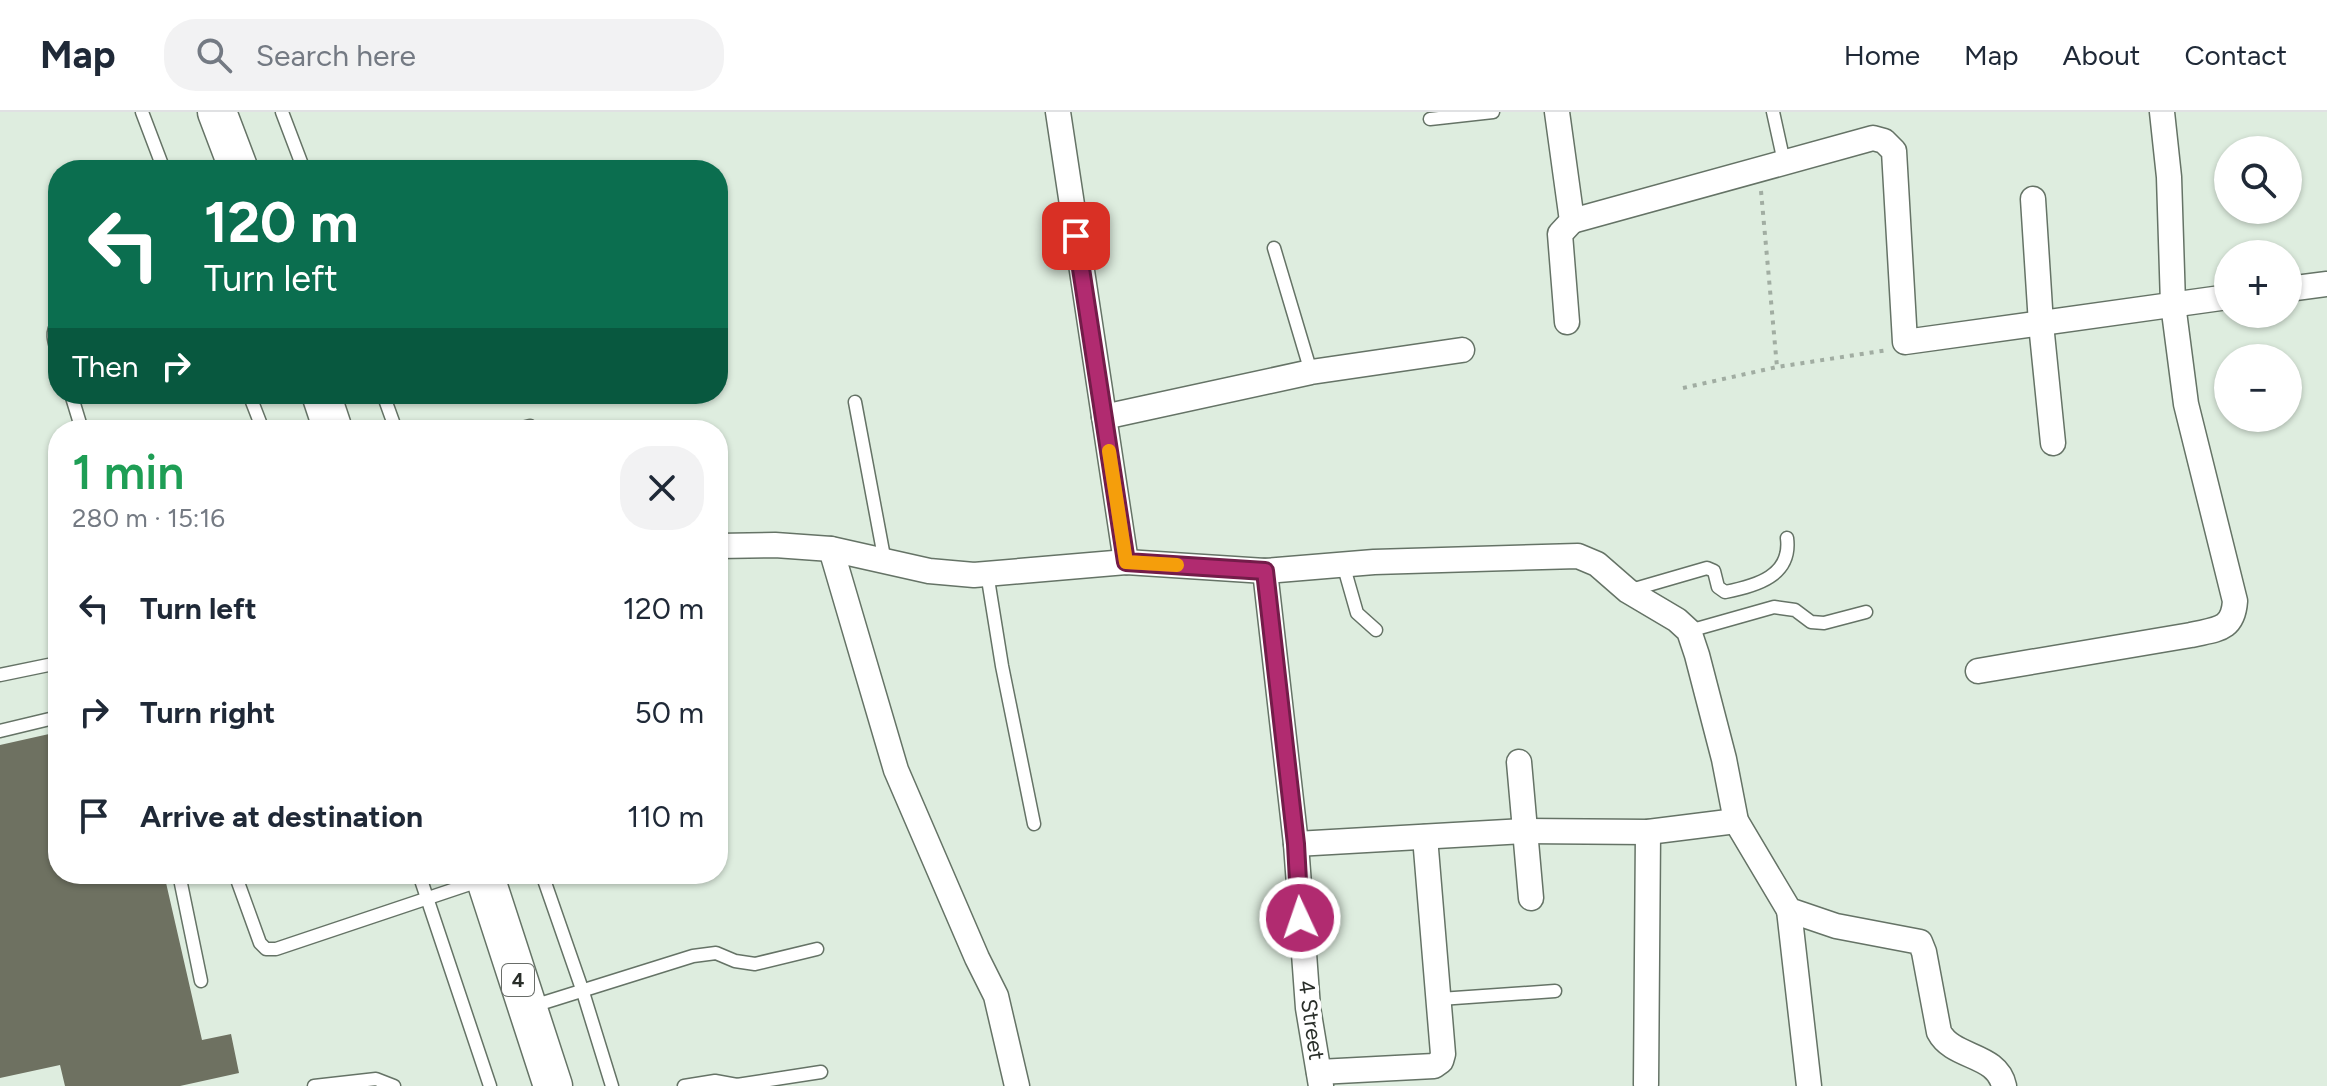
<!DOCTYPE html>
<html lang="en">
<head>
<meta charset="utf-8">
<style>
  body { margin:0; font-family:Figtree,sans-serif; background:#f2f2f3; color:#1f2937; height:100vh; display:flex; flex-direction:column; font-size:30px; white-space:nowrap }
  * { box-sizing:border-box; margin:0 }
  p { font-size:26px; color:#747a83 }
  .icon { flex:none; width:44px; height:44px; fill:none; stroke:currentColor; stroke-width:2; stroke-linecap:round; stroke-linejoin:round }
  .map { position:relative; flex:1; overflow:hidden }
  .sheet { position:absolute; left:48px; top:308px; width:680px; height:464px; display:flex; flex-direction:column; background:#fff; border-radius:32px; box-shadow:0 2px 6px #0004 }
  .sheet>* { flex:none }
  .top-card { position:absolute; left:48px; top:48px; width:680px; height:244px; border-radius:32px; box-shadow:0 2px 6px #0004; background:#0b6e4f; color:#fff; overflow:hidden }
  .buttons { position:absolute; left:2214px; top:24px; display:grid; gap:16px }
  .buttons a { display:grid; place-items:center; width:88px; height:88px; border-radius:50%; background:#fff; box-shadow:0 2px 6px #0004; font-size:40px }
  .pin { position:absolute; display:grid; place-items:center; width:68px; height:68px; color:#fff; margin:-34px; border-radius:16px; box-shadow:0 4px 12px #0006 }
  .me { position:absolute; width:88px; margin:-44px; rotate:357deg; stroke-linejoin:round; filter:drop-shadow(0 0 6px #0008) }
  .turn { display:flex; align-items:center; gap:28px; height:168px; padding:0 24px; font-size:36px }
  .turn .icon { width:104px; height:104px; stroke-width:2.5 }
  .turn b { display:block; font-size:56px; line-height:68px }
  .then { display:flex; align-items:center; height:76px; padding:0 24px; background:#0003; gap:16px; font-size:30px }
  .round { display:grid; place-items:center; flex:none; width:84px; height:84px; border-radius:32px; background:#f2f2f3 }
  .headline { display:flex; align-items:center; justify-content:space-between; height:136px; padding:0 24px }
  h1 { font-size:48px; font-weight:600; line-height:60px; color:#1e9e55 }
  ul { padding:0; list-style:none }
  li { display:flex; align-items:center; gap:24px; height:104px; padding:0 24px }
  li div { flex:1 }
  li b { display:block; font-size:30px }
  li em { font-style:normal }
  header { display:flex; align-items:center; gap:48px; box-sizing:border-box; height:112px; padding:0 40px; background:#fff; border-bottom:2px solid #e0e1e3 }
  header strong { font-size:38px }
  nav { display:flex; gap:44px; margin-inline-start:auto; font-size:28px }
  .search { width:560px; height:72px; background:#f2f2f3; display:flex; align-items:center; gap:20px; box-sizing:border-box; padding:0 28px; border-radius:32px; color:#747a83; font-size:30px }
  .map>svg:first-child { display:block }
</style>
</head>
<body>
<header>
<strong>Map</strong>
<div class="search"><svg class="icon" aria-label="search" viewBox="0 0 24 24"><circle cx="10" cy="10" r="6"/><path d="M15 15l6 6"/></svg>Search here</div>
<nav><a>Home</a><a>Map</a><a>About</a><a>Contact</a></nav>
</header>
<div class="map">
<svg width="2327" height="974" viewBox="0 0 2327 974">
  <rect width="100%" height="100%" fill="#deeddf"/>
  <path fill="#6e7161" d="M58 620V762H164L202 928 231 922 239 961 180 974H65L60 953 0 966V633Z"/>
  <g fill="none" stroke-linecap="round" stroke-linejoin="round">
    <g stroke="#657366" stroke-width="15">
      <g id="service">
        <path d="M142 0 164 58"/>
        <path d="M282 0 304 58"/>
        <path d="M1773 0 1784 50"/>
        <path d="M1430 7 1493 0"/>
        <path d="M1274 136 1311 260"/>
        <path d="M58 212C50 220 55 232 58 242"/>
        <path d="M71 282 82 318"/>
        <path d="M249 282 263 318"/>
        <path d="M383 282 396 318"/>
        <path d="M855 290 885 450"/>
        <path d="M514 318 530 314"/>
        <path d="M1343 452 1357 501 1376 518"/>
        <path d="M987 461 1002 554 1034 712"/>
        <path d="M1631 478 1707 456 1714 459 1718 475 1725 480C1756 474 1792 464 1787 426"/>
        <path d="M1689 519 1774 495 1795 498 1811 510 1824 511 1866 500"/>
        <path d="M0 563 58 551"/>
        <path d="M0 619 58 605"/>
        <path d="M179 762 201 869"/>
        <path d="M235 762 260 831 266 837H276L482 768"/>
        <path d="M419 762 490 974"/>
        <path d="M542 762 582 877 612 974"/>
        <path d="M1440 887 1555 879"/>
        <path d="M530 895 693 844 716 841 735 849 755 852 817 837"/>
        <path d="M314 974 376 967 394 974"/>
        <path d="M684 974 715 969 737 973 821 960"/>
      </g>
    </g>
    <g stroke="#657366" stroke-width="27">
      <g id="minor">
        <path d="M1058 0 1126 450"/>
        <path d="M1557 0 1572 109 1560 122 1567 210"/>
        <path d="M2033 87 2041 212 2053 331"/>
        <path d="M1572 109 1873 26 1884 29 1894 39 1905 230 2228 185"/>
        <path d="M2288 177 2327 172"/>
        <path d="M1104 305 1311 260 1462 238"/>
        <path d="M718 434 775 433 831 437 929 459 974 463 1126 450 1265 459 1374 450 1578 444 1597 452 1628 479 1677 508 1689 519 1697 543 1724 647 1736 709 1789 798 1836 814 1920 830 1924 840 1939 920C1953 947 1997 941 2004 974"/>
        <path d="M831 437 896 658 977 846 996 884 1017 974"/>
        <path d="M1265 459 1296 732 1308 896 1321 974"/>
        <path d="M1978 559 2191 523C2216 517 2233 519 2235 489L2186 292 2173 192 2169 65 2162 0"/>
        <path d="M1519 650 1531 786"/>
        <path d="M1296 732 1524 719 1648 720 1736 709"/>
        <path d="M1789 798 1809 974"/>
        <path d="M1319 960 1434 954 1441 949 1443 942 1425 725"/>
        <path d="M1646 972 1648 720"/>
      </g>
    </g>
    <g stroke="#657366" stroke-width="41">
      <g id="trunk">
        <path d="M217 0 239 58"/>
        <path d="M321 282 333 318"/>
        <path d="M484 762 553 974"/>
      </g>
    </g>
    <g stroke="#a1ada2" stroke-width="4" stroke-dasharray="4 6" stroke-linecap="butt">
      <path d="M1761 79 1777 255"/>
      <path d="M1683 276 1777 255 1888 238"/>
    </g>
    <use href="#service" stroke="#fff" stroke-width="12"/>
    <use href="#minor" stroke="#fff" stroke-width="24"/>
    <use href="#trunk" stroke="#fff" stroke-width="38"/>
  </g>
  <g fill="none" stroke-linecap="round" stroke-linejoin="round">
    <g stroke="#731c49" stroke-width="20">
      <path id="route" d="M1076 124 1126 450 1265 459 1296 732 1300 806"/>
    </g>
    <use href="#route" stroke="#b12b70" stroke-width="14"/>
    <path stroke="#f59e0b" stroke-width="14" d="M1109 339 1126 450 1177 453"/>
  </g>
  <g text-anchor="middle" stroke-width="8" stroke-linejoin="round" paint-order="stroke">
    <rect fill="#fff" stroke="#696d69" stroke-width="2" x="502" y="852" width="32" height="32" rx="6"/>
    <g font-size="20" font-weight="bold" fill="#292e29">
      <text x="518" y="875">4</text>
    </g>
    <g font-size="22" fill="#292e29" stroke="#fff">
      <text transform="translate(1312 908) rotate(82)" y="8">4 Street</text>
    </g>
  </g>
</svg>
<div class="buttons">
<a><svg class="icon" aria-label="search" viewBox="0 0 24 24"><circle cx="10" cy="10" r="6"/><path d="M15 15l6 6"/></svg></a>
<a>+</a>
<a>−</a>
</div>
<div class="pin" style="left:1076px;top:124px;background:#d93025"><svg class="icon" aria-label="arrive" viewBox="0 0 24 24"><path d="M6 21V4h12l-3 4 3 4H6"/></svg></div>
<svg class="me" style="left:1300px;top:806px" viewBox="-20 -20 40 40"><circle r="17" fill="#b12b70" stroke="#fff" stroke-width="3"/><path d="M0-11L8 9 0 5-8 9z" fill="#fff"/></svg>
<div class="top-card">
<div class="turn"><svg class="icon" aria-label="left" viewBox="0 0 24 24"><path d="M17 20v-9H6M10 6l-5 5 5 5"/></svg><div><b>120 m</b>Turn left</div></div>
<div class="then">Then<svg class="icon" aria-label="right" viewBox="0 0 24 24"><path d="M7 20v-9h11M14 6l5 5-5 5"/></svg></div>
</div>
<section class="sheet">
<div class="headline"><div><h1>1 min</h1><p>280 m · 15:16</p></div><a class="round"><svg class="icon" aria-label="close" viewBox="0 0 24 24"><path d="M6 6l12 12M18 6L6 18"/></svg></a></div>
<ul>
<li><svg class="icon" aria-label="left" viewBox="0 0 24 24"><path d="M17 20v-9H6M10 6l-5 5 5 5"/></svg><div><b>Turn left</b></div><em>120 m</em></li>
<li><svg class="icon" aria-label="right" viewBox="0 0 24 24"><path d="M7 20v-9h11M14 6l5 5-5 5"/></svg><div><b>Turn right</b></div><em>50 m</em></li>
<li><svg class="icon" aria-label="arrive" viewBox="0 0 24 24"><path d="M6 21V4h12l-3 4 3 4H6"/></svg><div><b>Arrive at destination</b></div><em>110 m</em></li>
</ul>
</section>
</div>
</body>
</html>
